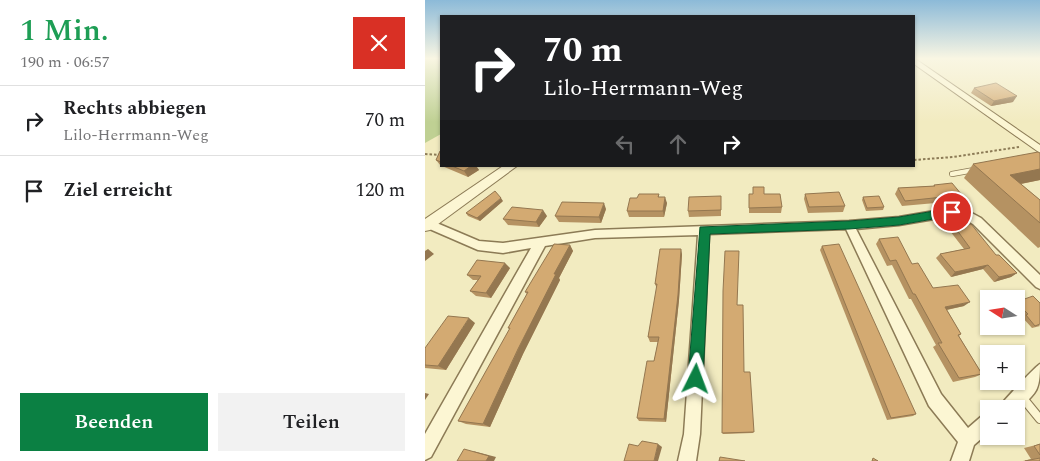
<!DOCTYPE html>
<html lang="de">
<head>
<meta charset="utf-8">
<style>
  body { margin:0; font-family:Spectral,serif; background:#f2f2f2; color:#202124; height:100vh; display:flex; flex-direction:column; font-size:19px; white-space:nowrap }
  * { box-sizing:border-box; margin:0 }
  p { font-size:16px; color:#757577 }
  .icon { flex:none; width:28px; height:28px; fill:none; stroke:currentColor; stroke-width:2; stroke-linecap:round; stroke-linejoin:round }
  .map { position:relative; flex:1; overflow:hidden }
  .panel { display:flex; flex-direction:column; background:#fff; width:425px }
  .panel>* { flex:none }
  .top-card { position:absolute; left:15px; top:15px; width:475px; height:152px; border-radius:0px; box-shadow:0 1px 4px #0004; background:#202124; color:#fff; overflow:hidden }
  .needle { width:32px; rotate:282deg }
  .controls { position:absolute; left:555px; top:290px; display:grid; gap:10px }
  .controls a { display:grid; place-items:center; width:45px; height:45px; border-radius:0px; background:#fff; box-shadow:0 1px 4px #0004; font-size:25px }
  .pin { position:absolute; display:grid; place-items:center; width:42px; height:42px; color:#fff; margin:-21px; border:2px solid #fff; border-radius:50%; box-shadow:0 1px 5px #0007 }
  .me { position:absolute; width:55px; margin:-28px; rotate:3deg; stroke-linejoin:round; filter:drop-shadow(0 0 4px #0008) }
  .turn { display:flex; align-items:center; gap:18px; height:105px; padding:0 20px; font-size:22px }
  .turn .icon { width:65px; height:65px; stroke-width:2.5 }
  .turn b { display:block; font-size:35px; line-height:42px }
  .lanes { display:flex; align-items:center; height:48px; padding:0 20px; background:#0003; justify-content:center; gap:25px; direction:ltr }
  .lanes .off { opacity:.35 }
  .round { display:grid; place-items:center; flex:none; width:52px; height:52px; border-radius:0px; background:#f2f2f2 }
  .head { display:flex; align-items:center; justify-content:space-between; height:85px; padding:0 20px }
  h1 { font-size:30px; font-weight:600; line-height:38px; color:#1e9e55 }
  .cta { display:flex; gap:10px; margin-top:auto; padding:10px 20px }
  .cta a { flex:1; height:58px; border-radius:0px; background:#0b8043; color:#fff; font-size:20px; font-weight:600; line-height:58px; text-align:center }
  .cta a+a { background:#f2f2f2; color:#202124 }
  ul { padding:0; list-style:none }
  li { display:flex; align-items:center; gap:15px; height:70px; padding:0 20px; border-top:1px solid #e0e0e0 }
  li div { flex:1 }
  li b { display:block; font-size:19px }
  li em { font-style:normal }
  main { display:flex; flex:1; min-height:0 }
  .map>svg:first-child { display:block }
</style>
</head>
<body>
<main>
<section class="panel">
<div class="head"><div><h1>1 Min.</h1><p>190 m · 06:57</p></div><a class="round" style="background:#d93025;color:#fff"><svg class="icon" aria-label="close" viewBox="0 0 24 24"><path d="M6 6l12 12M18 6L6 18"/></svg></a></div>
<ul>
<li><svg class="icon" aria-label="right" viewBox="0 0 24 24"><path d="M7 20v-9h11M14 6l5 5-5 5"/></svg><div><b>Rechts abbiegen</b><p>Lilo-Herrmann-Weg</p></div><em>70 m</em></li>
<li><svg class="icon" aria-label="arrive" viewBox="0 0 24 24"><path d="M6 21V4h12l-3 4 3 4H6"/></svg><div><b>Ziel erreicht</b></div><em>120 m</em></li>
</ul>
<div class="cta"><a>Beenden</a><a>Teilen</a></div>
</section>
<div class="map">
<svg width="615" height="461" viewBox="0 0 615 461">
  <rect width="100%" height="100%" fill="#f2ebc0"/>
  <path fill="#bfd093" d="M0 58H16V134L0 143Z"/>
  <g fill="none" stroke-linecap="round" stroke-linejoin="round">
    <g stroke="#8c7b56" stroke-width="6">
      <path id="service-far1" d="M527 174 549 170"/>
    </g>
    <g stroke="#8c7b56" stroke-width="10">
      <path id="service" d="M597 397 615 419"/>
    </g>
    <g stroke="#8c7b56" stroke-width="3">
      <g id="minor">
        <path d="M527 208 543 211 556 218 615 275V289L611 287 548 224 537 218 527 216 474 225 431 229 516 394 543 428 558 415 564 413V432L549 445 544 461H526L533 442 504 406 421 229 284 234 275 434 271 461H253L259 434 273 235 170 238 120 246 6 457 0 460V434L106 248 78 253 53 250 0 227V221H7L54 241 78 243 170 230 424 221 474 217Z"/>
        <path d="M615 364C615 392 611 393 591 411V409H573C575 404 611 366 615 364Z"/>
      </g>
    </g>
    <g stroke="#8c7b56" stroke-width="2">
      <g id="tertiary">
        <path d="M489 58 615 145V153L489 64Z"/>
        <path d="M78 166H92L5 230 0 231V219Z"/>
      </g>
    </g>
    <g stroke="#8c7b56" stroke-width="2" stroke-dasharray="2.5 2" stroke-linecap="butt">
      <path d="M0 154 16 155"/>
      <path d="M489 160 528 157 594 147"/>
    </g>
    <use href="#service-far1" stroke="#fcf6d3" stroke-width="4.5"/>
    <use href="#service" stroke="#fcf6d3" stroke-width="8"/>
    <use href="#minor" fill="#fcf6d3" fill-rule="evenodd"/>
    <use href="#tertiary" fill="#fcf6d3" fill-rule="evenodd"/>
  </g>
  <g fill="#b59262">
    <path d="M549 88 588 102 566 106 546 93Z"/>
    <path d="M16 151V166L11 160Z"/>
    <path d="M615 153V180L596 184 615 200V247L613 248 539 178 548 164Z"/>
    <path d="M17 166H51L54 170 43 177Z"/>
    <path d="M509 185 537 195 533 201 477 206 470 194 473 188 508 186Z"/>
    <path d="M328 187 339 194 357 207 356 213H324V194H328Z"/>
    <path d="M234 194V197L242 203 239 217H204L202 211 212 198Z"/>
    <path d="M380 194 420 206 418 212 383 213 379 199Z"/>
    <path d="M296 196V216L264 217 263 211Z"/>
    <path d="M438 197 459 207 458 210 441 211 437 200Z"/>
    <path d="M78 201 55 221 43 216 41 213Z"/>
    <path d="M181 209 176 223 134 222 130 216Z"/>
    <path d="M122 216 114 227 83 225 78 219Z"/>
    <path d="M529 226 571 255 592 273 586 277 569 282 558 269 526 277 511 258 515 254 539 249 525 231Z"/>
    <path d="M454 239 487 264 508 288 539 306 522 310 536 334 534 336 557 374 550 377 528 382 508 347 511 345 486 299H484L467 265 462 266 451 244Z"/>
    <path d="M145 245 148 251 134 278 135 280 98 354 65 427 41 424 33 421 85 329 83 328 102 294 100 292Z"/>
    <path d="M397 246 491 414 488 416 462 420 395 250Z"/>
    <path d="M257 254 254 300 241 422 214 421 212 418 229 361 233 342H225L223 337 232 289 230 284Z"/>
    <path d="M85 268 66 298 51 296 45 291 53 280H48L42 275Z"/>
    <path d="M298 291 312 305 319 372 328 433 298 434Z"/>
    <path d="M591 302 615 326 607 328 597 317 599 316 591 308Z"/>
    <path d="M50 323 21 370 0 368V348Z"/>
    <path d="M615 444V461H598L606 459 599 448Z"/>
  </g>
  <g fill="#947750">
    <path d="M592 96 588 102 566 106 569 101Z"/>
    <path d="M46 166H51L54 170 43 177 39 171Z"/>
    <path d="M615 169V180L575 188 585 175Z"/>
    <path d="M240 197 242 203 239 217 238 211Z"/>
    <path d="M76 198 78 201 55 221 52 218Z"/>
    <path d="M179 203 181 209 176 223 174 217Z"/>
    <path d="M118 210 122 216 114 227 111 222Z"/>
    <path d="M145 245 148 251 134 278 135 280 98 354 65 427 58 424 129 274Z"/>
    <path d="M3 249 9 254 0 261V251Z"/>
    <path d="M256 249 257 254 254 300 241 422 239 419Z"/>
    <path d="M80 263 85 268 66 298 61 293Z"/>
    <path d="M563 265 558 269 526 277 530 272Z"/>
    <path d="M592 273 586 277 569 282 574 277Z"/>
    <path d="M545 302 539 306 515 311 520 307Z"/>
    <path d="M44 318 50 323 21 370 13 366Z"/>
    <path d="M0 393 4 394 0 400Z"/>
    <path d="M233 444 237 447 233 461H229Z"/>
    <path d="M48 451 71 457 69 461H61Z"/>
  </g>
  <g fill="#d3aa72" stroke="#947750">
    <path d="M571 83 592 96 569 101 549 88Z"/>
    <path d="M15 151H16V162L11 160Z"/>
    <path d="M613 152 615 153V169L585 175 615 200V223L548 164Z"/>
    <path d="M27 166H46L39 171Z"/>
    <path d="M527 183 537 195 480 201 473 188 510 186 509 185Z"/>
    <path d="M328 187H339V194H355L357 207 324 208V194H328Z"/>
    <path d="M70 191 76 198 52 218 41 213Z"/>
    <path d="M414 192 420 206 384 207 380 194Z"/>
    <path d="M214 194H234L233 197H240L238 211H202L205 198H212Z"/>
    <path d="M296 196V210L263 211 264 197Z"/>
    <path d="M454 196 459 207 442 208 438 197Z"/>
    <path d="M137 202 179 203 174 217 130 216Z"/>
    <path d="M87 207 118 210 111 222 78 219Z"/>
    <path d="M546 224 571 255H574L592 273 574 277 563 265 530 272 515 254 545 248 529 226Z"/>
    <path d="M473 237 487 264 493 263 508 288 533 285 545 302 520 307 536 334 533 335 557 374 534 378 513 343H517L490 294H488L471 260 465 261 454 239Z"/>
    <path d="M129 244 145 245 129 274H131L93 349 58 424 33 421 85 328H83L103 292H100Z"/>
    <path d="M414 244 491 414 466 418 397 246Z"/>
    <path d="M235 249H256L253 295 239 419 212 418 222 361H229L234 337H223L232 284H230Z"/>
    <path d="M300 251H314L312 305H318L319 372H325L329 432 297 433 298 291Z"/>
    <path d="M52 260 80 263 61 293 45 291 56 276 42 275Z"/>
    <path d="M608 296 615 303V324L610 326 601 315 603 314 591 302Z"/>
    <path d="M23 316 44 318 13 366 0 365V348Z"/>
    <path d="M217 441 233 444 229 461H199L204 444 213 446Z"/>
    <path d="M615 444V455L609 446Z"/>
    <path d="M39 449 64 456 61 461H32Z"/>
    <path d="M295 457 320 461H294Z"/>
    <path d="M448 458 453 461H447Z"/>
    <path d="M615 458V461H600Z"/>
  </g>
  <linearGradient id="sky" x2="0" y2="1"><stop stop-color="#8cbad8"/><stop offset="0.48" stop-color="#f9f6e3"/><stop offset="1" stop-color="#f9f6e3" stop-opacity="0"/></linearGradient>
  <rect width="615" height="122" fill="url(#sky)"/>
  <path fill="#0b8043" stroke="#07532c" d="M527 208 532 212 531 215 474 225 424 229 285 234 278 379 276 384 271 387 265 384 263 379 275 227 424 221 474 217Z"/>
</svg>
<div class="controls">
<a><svg class="needle" viewBox="-14 -14 28 28"><path d="M0-13l5 13h-10z" fill="#e53935"/><path d="M0 13l5-13h-10z" fill="#757577"/></svg></a>
<a>+</a>
<a>−</a>
</div>
<div class="pin" style="left:527px;top:212px;background:#d93025"><svg class="icon" aria-label="arrive" viewBox="0 0 24 24"><path d="M6 21V4h12l-3 4 3 4H6"/></svg></div>
<svg class="me" style="left:271px;top:379px" viewBox="-20 -20 40 40"><path d="M0-17L14 15 0 8-14 15z" fill="#0b8043" stroke="#fff" stroke-width="4"/></svg>
<div class="top-card">
<div class="turn"><svg class="icon" aria-label="right" viewBox="0 0 24 24"><path d="M7 20v-9h11M14 6l5 5-5 5"/></svg><div><b>70 m</b>Lilo-Herrmann-Weg</div></div>
<div class="lanes"><svg class="icon off" aria-label="left" viewBox="0 0 24 24"><path d="M17 20v-9H6M10 6l-5 5 5 5"/></svg><svg class="icon off" aria-label="ahead" viewBox="0 0 24 24"><path d="M12 20V5M6 11l6-6 6 6"/></svg><svg class="icon" aria-label="right" viewBox="0 0 24 24"><path d="M7 20v-9h11M14 6l5 5-5 5"/></svg></div>
</div>
</div>
</main>
</body>
</html>
